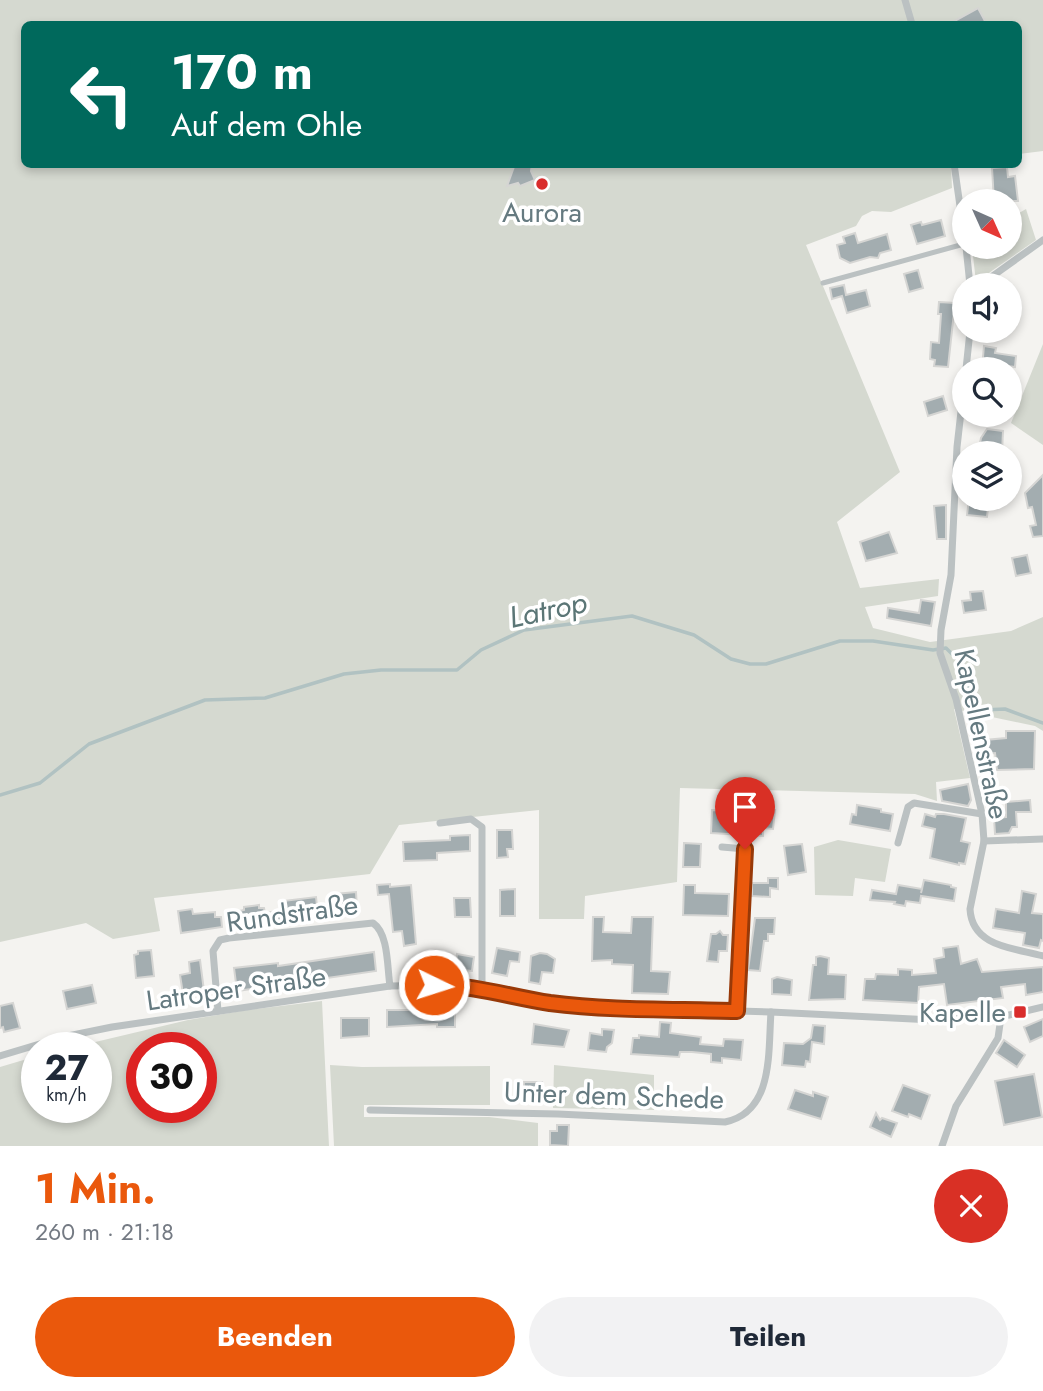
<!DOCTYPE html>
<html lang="de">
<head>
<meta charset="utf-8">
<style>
  body { margin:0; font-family:Jost,sans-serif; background:#f2f2f3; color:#1f2937; height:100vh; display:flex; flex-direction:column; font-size:26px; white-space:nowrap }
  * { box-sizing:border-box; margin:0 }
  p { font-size:23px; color:#747a83 }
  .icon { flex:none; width:38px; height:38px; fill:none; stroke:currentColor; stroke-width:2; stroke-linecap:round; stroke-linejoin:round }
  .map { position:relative; height:1146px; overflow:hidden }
  .side { display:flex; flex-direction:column; background:#fff; flex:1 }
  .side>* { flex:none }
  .hud { position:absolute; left:21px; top:21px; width:1001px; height:147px; border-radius:10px; box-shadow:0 4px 10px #0003; background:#00695c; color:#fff; overflow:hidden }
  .needle { width:46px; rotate:135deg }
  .buttons { position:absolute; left:952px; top:189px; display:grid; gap:14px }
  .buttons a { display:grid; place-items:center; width:70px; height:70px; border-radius:50%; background:#fff; box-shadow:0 4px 10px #0003; font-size:35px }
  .speed { position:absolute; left:21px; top:1032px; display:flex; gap:14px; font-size:35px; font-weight:700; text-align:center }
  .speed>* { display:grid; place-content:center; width:91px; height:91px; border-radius:50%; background:#fff; box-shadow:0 4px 10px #0003; line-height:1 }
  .speed small { font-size:18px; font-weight:400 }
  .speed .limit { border:10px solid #d22; background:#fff; color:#111 }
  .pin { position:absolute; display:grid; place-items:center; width:60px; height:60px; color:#fff; margin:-72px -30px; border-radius:50% 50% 50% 0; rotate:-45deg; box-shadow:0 0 7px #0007 }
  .pin .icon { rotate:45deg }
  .me { position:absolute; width:77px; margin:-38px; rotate:94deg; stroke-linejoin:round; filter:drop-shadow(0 0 5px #0008) }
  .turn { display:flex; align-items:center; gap:24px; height:147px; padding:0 35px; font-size:32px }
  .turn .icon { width:91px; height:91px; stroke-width:2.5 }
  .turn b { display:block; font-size:49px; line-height:60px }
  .round { display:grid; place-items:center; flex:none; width:74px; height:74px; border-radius:37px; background:#f2f2f3 }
  .head { display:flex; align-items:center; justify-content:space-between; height:119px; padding:0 35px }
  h1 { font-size:42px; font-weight:700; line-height:52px; color:#ea580c }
  .cta { display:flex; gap:14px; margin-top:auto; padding:14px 35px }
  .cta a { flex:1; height:80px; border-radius:42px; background:#ea580c; color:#fff; font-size:28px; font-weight:700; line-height:80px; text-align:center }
  .cta a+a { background:#f2f2f3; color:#1f2937 }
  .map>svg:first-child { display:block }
</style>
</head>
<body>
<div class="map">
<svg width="1043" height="1146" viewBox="0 0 1043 1146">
  <rect width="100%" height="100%" fill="#f4f3f0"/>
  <g fill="#d5d9d0" fill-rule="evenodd">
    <path d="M0 0H1043V151L1019 154 1018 24H24V164L951 165 952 188 891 212 872 211 862 216 856 226 806 245 900 472 837 522 860 588 939 579 938 596 865 607 873 628 930 642 1011 631 1043 617V731L1035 726 954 709 970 778 936 782 937 801 915 794 680 788 677 882 585 896 584 919H539V810L399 825 370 874 154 898 160 931 113 939 86 923 0 942Z"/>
    <path d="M1026 209 1036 240 976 282 972 247H1010V218Z"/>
    <path d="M1043 344V445L1011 423Z"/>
    <path d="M838 840 891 849 885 882 855 878 853 896 815 895 814 847Z"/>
    <path d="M322 1001 329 1146H0V1067L37 1056V1108H96V1048H70L188 1020 247 1010ZM142 1048H201V1108H142Z"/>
    <path d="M330 1065 362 1067 490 1066V1105H364V1117H489L538 1123V1146H334Z"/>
    <path d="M554 1065 654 1075V1110L553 1108Z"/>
  </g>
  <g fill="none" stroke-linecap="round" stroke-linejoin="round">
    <path stroke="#b1c2c2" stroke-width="3.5" d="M0 795 40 783 89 744 205 700 265 698 344 674 381 670H457L481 650 524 630 632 616 694 635 731 659 750 664H766L840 641H873L933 650 946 648 959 661 974 703 982 710 1005 709 1043 723"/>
  </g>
  <g fill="#a3adb0" stroke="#d5d5d3" stroke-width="2">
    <path d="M978 8 985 21 980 24H949Z"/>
    <path d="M515 164H532L531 171 535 180 520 186 518 183 507 186Z"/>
    <path d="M1007 167 1008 177 1015 176 1018 201H994L992 168Z"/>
    <path d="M941 220 945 236 917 244 911 225 921 222 922 225Z"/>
    <path d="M855 233 858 243 887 234 891 250 880 253 878 258 870 257 850 263 840 258 837 245 845 243 843 237Z"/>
    <path d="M918 270 923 288 909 292 904 274Z"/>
    <path d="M844 285 846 295 866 290 870 306 847 313 842 296 832 299 830 288Z"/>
    <path d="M939 302 955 303 948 367 934 366 935 360 930 359 931 342 939 343 941 314H938Z"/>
    <path d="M984 346 996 348 995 353 1016 356 1015 367 1000 365V369L982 368Z"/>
    <path d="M943 396 947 410 928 416 924 402Z"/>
    <path d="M987 429 1003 431 1002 453H978L981 438Z"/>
    <path d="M1043 475V536L1033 537 1030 526 1036 525 1032 507 1028 508 1025 493Z"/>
    <path d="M969 499H989L987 517 967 515Z"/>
    <path d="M946 505V539H937L934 506Z"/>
    <path d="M889 532 897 553 866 561 860 542Z"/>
    <path d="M1027 555 1031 573 1016 576 1012 558Z"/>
    <path d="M983 591 986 610 964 613 962 601 971 600 970 592Z"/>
    <path d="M921 600 935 602 931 626 887 618 888 608 919 613Z"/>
    <path d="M1006 731H1035L1034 769 997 770 995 753 985 754V740L1006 738Z"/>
    <path d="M968 784 971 800 968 806 942 801 940 790Z"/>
    <path d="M1030 800 1031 812H1016L1017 827H1012L1009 833 995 834 994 818 1006 817V802Z"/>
    <path d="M857 805 881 809V812L893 814 890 831 850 824 852 814 856 815Z"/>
    <path d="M754 809 775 810 773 829 763 828V836L711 833 712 810 730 811V819L753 821Z"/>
    <path d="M925 814 935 817 936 814H944L966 818 961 841 970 843 965 864 959 863V865L930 858 935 829 922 826Z"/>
    <path d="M497 830H512L513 849H507L508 857 497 858Z"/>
    <path d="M470 835V851L437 853V860L404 861 403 842 450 840V836Z"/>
    <path d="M684 843 701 844 700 867H683Z"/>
    <path d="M802 844 806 872 788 875 784 846Z"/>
    <path d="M768 878H778V889L770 888V897L752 896V883H768Z"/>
    <path d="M924 880 951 885V887L956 888 954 901 921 896 920 903 906 901 905 906 894 904 895 902 870 900 872 890 896 894 898 885 922 889 921 893Z"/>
    <path d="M390 884V887L411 885 416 944 404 946 402 931 393 932 389 894 378 895 377 885Z"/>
    <path d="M684 885H695V893L729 894 728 916 683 915Z"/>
    <path d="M515 889V916H500V890Z"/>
    <path d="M1022 891 1036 894 1032 913 1043 914V941L1041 940 1039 948 1023 945 1025 933 993 928 996 909 1019 913Z"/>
    <path d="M356 892 357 909 337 911 338 915 246 925V921L240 922 239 911 244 910V907L259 905V908H264L265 913 284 910 283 901 316 897 317 906 336 904 335 894Z"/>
    <path d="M454 898H470L471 917H455Z"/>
    <path d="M192 909 193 914 215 912V917H221L222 927 181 933 178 911Z"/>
    <path d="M593 917H604L603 932 631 933 632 917H653L651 971 670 972 668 994 632 993 633 965 612 964V960L592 961Z"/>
    <path d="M755 918H775L774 934H768V941H764L760 971 748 970Z"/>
    <path d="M720 931 723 935H728L727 951H719L718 962 707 961 711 934H716Z"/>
    <path d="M958 946 961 964 977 959 982 972 1043 967V992L1026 995 1025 984 1001 987 1003 998 947 1005 944 984 919 987 918 1003 863 1000 865 979H875L876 974 898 975V969L912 970V975L936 973 934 959 944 957 943 948Z"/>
    <path d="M497 948 520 952 519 962 510 961 507 976 492 973Z"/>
    <path d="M151 950 154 976 136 978 134 955 138 954V951Z"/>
    <path d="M374 952 376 971 237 991 234 968 278 963V966Z"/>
    <path d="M540 953 547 954 555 959 553 973 542 972 540 984 529 982 531 956Z"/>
    <path d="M457 954 474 957 472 971 455 969Z"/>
    <path d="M820 956 829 958 828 974 846 975 845 999 809 1000 813 965H816V957Z"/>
    <path d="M200 960 204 991 183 994 180 975 190 973 189 962Z"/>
    <path d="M777 977 792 980 791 995 772 994V979Z"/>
    <path d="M92 985 96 1003 67 1009 63 991Z"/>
    <path d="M13 1003 20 1028 4 1032 3 1027 0 1028V1006Z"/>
    <path d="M387 1010H447V1013H455V1027H437V1024L387 1027Z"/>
    <path d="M341 1018H369V1036L341 1038Z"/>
    <path d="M1043 1019V1036L1030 1042 1024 1027Z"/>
    <path d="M660 1022 671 1023 670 1033 701 1037 700 1044 723 1046 724 1039 743 1040 741 1060 722 1058V1063L711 1062V1054L692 1052H680L679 1057 631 1054 633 1038H639V1035L659 1037Z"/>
    <path d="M534 1024 569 1030 564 1047 532 1044Z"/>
    <path d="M813 1025 825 1026 824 1044 812 1042 810 1062 806 1061 805 1067 782 1065 784 1043 803 1044 811 1038Z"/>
    <path d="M602 1029 614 1030 612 1043 607 1047 606 1052 588 1050 590 1033 602 1035Z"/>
    <path d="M1004 1040 1025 1055 1017 1067 996 1053Z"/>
    <path d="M1034 1074 1042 1117 1004 1125 995 1081Z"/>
    <path d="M524 1082H542L541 1097 523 1096Z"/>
    <path d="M903 1085 930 1095 921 1119 909 1114 908 1117 892 1111Z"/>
    <path d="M795 1090 813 1096V1092L828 1097 821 1119 788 1109Z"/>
    <path d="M876 1113 880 1120 882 1118 897 1123 891 1137 870 1127Z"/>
    <path d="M557 1125H569L568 1146 550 1145V1131H557Z"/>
  </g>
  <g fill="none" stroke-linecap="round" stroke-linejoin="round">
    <path stroke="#bbc1c2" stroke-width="5" d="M823 283 964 244"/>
    <g stroke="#bbc1c2" stroke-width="7">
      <path d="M905 0 912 24"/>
      <path d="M954 164 964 234"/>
      <path d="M966 247 970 285"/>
      <path d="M980 285 1043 240"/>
      <path d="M966 369 970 331"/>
      <path d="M964 385 957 447 951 575 941 630 940 653 956 699 982 814 984 841 970 909C972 947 1014 948 1043 956"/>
      <path d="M440 823 471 819 482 827V989"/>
      <path d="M984 841 1043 839"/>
      <path d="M898 843 908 807 914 803 982 814"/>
      <path d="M722 847 745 849 737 1011"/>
      <path d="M218 1011 213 951 220 940 229 938 373 923C389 934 387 968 390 986"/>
      <path d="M0 1056 63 1037 112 1027 390 986 449 985 550 1003 604 1007 771 1012 933 1020 1001 1017 1043 1007"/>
      <path d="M370 1110 558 1114 725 1122C774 1112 768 1052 771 1012"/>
      <path d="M942 1146 956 1106 998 1038 1001 1017"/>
    </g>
  </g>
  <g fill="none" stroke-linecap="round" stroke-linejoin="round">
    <g stroke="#983908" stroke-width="18">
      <path id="route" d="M434 985C474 985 511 997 550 1003 612 1011 675 1009 737 1011L745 849"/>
    </g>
    <use href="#route" stroke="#ea580c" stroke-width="12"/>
  </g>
  <g fill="#d92d2c" stroke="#fff" stroke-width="2.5">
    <circle cx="542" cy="184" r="7"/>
    <rect x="1013" y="1005" width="14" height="14" rx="3.5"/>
  </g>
  <g text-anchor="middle" stroke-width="7" stroke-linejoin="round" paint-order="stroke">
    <g font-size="28" fill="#657a80" stroke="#fff">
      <text x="542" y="222">Aurora</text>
      <text x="1006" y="1022" text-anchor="end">Kapelle</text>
    </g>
    <g font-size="28" fill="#657a80" stroke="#fff">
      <text transform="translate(982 734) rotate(78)" y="10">Kapellenstraße</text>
      <text transform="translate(292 913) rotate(-8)" y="10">Rundstraße</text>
      <text transform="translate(236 988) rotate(-8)" y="10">Latroper Straße</text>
      <text transform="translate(614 1095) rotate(2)" y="10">Unter dem Schede</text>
    </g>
    <g font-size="30" font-style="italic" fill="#5b7676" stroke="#fff">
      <text transform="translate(548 610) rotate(-12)" y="10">Latrop</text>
    </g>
  </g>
</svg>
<div class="buttons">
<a><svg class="needle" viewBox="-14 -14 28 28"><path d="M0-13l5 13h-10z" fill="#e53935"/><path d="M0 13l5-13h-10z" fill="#747a83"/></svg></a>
<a><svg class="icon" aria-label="sound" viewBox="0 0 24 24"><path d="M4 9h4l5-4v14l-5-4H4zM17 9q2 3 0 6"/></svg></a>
<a><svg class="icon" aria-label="search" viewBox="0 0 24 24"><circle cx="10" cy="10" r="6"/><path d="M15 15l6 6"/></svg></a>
<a><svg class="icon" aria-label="layers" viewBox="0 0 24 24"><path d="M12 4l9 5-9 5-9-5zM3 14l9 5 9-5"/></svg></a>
</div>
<div class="speed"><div>27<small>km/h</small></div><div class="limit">30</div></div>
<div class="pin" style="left:745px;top:849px;background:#d93025"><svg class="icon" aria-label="arrive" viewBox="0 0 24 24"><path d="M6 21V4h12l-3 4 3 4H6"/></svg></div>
<svg class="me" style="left:434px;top:985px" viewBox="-20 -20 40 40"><circle r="17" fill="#ea580c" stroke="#fff" stroke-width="3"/><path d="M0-11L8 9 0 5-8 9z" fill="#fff"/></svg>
<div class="hud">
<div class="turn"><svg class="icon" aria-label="left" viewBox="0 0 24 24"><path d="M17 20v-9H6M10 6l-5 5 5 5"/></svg><div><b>170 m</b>Auf dem Ohle</div></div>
</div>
</div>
<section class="side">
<div class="head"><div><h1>1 Min.</h1><p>260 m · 21:18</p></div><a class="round" style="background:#d93025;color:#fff"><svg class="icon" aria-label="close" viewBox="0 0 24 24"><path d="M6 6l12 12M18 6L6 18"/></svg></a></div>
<div class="cta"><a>Beenden</a><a>Teilen</a></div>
</section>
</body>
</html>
